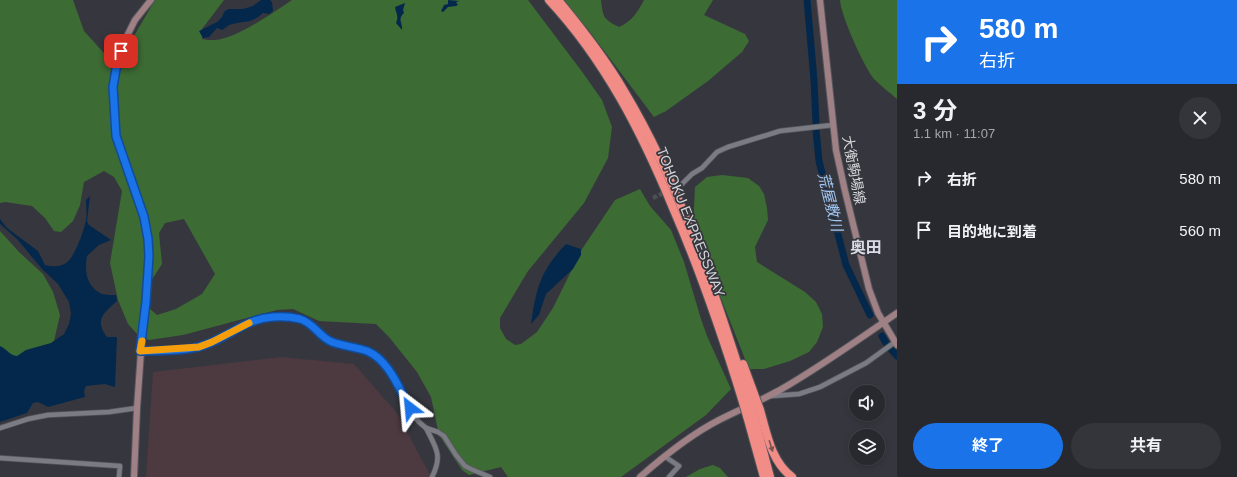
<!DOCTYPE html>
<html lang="ja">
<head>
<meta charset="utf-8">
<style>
  body { margin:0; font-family:Arial,"Noto Sans JP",sans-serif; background:#34353a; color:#f1f3f6; height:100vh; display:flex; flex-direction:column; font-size:15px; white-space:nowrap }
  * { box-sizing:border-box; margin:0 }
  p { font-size:13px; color:#a5a6aa }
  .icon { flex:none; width:22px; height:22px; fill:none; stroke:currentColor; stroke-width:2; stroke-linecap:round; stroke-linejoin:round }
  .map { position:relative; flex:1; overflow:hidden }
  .drawer { display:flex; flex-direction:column; background:#28292e; width:340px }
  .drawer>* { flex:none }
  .guide { background:#1a73e8; color:#fff; overflow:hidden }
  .buttons { position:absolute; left:849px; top:385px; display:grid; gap:8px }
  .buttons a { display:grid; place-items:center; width:36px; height:36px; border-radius:50%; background:#28292e; box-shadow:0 2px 6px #0003,0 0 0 1px #44454a; font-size:20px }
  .pin { position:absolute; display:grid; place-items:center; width:34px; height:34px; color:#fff; margin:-17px; border-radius:8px; box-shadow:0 2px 6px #0006 }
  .me { position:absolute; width:44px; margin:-22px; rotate:331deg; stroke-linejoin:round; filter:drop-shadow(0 0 3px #0008) }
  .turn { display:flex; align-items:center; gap:14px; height:84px; padding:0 16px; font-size:18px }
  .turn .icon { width:52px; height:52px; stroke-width:2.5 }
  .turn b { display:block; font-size:28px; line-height:34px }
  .round { display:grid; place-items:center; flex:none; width:42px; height:42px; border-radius:21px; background:#34353a }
  .head { display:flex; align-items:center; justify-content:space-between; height:68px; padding:0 16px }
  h1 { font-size:24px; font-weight:700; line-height:30px }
  .cta { display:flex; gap:8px; margin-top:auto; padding:8px 16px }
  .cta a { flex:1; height:46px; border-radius:24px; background:#1a73e8; color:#fff; font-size:16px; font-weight:700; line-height:46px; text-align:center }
  .cta a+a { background:#34353a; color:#f1f3f6 }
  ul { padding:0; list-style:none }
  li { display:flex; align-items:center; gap:12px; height:52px; padding:0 16px }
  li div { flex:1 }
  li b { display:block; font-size:15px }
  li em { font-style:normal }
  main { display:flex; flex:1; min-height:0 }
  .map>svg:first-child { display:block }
</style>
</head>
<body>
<main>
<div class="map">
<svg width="897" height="477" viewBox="0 0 897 477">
  <rect width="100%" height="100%" fill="#36373e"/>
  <path fill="#4d3940" d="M281 357 354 364 397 413 431 477H146L153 372Z"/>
  <g fill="#3d6b34" fill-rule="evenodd">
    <path d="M0 0H73L84 31 112 62 116 69 120 70 125 65 134 36 155 0H224L202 29V39C206 40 210 40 215 40 236 39 274 12 292 0H528L583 73 602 100 612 127 608 158 584 203 528 271 500 318V328L506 339 515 345 521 344 537 332 553 308 582 249 615 200 640 189 650 206 671 230 684 262 701 319 707 336 731 389 706 415 621 477H508L501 467 469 475 462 470 439 435 431 397 417 372 389 337 376 324 319 321 293 309 277 310 183 335 149 340 138 335 128 324 118 300 110 263 122 191 114 177 104 171 84 182 80 205 73 221 61 232 54 231 45 218 32 206 5 202 0 203ZM184 219 215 274 202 294 176 309 157 315 149 308 151 281 162 264 159 233 165 223Z"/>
    <path d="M562 0H601C603 17 603 19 619 27 631 22 638 12 644 0H713L704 15 745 34 749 41 742 52 708 81 666 111 654 117 587 28Z"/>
    <path d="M840 0H897V99C890 93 881 86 874 79 864 67 841 16 840 0Z"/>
    <path d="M722 175 748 178 759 186 764 194 767 208 768 220 755 247 757 262 805 292 816 302 822 314 823 327 817 342 809 352 790 361 764 369H749L693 228 695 187 707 177Z"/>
    <path d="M0 231 19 252 43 274 53 292 60 315 54 341 36 356 0 360Z"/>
    <path d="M713 465 720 468 728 477H686L700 469Z"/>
  </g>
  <g fill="#04284c">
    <path d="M261 0H270L272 2 273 11 269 14 263 13C249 25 248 20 233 24 229 24 226 28 222 30L217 28 209 37 203 38 199 31 217 22 222 17 224 12 228 9H243L253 6Z"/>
    <path d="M448 0 460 1 456 2 458 5 456 6 448 7 443 12 441 11 444 5 448 4Z"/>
    <path d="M405 3 403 10 404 13C397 19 403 23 402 30L396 23C399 16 396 14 395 7Z"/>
    <path d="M90 196 87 221 89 225 111 240 99 245 87 256C85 270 85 284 100 293 104 295 111 295 116 295L117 301C104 313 94 319 107 337H117L115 387 105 384 86 386 84 391 85 397 48 407 38 402 33 403 27 413 0 422V346C7 349 9 355 17 356L26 350 51 343 64 334 69 324 71 314 69 302 58 284 42 269 17 239 0 224V219L7 228 38 251 45 265C52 267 60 267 66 263 75 257 84 230 86 220 87 214 86 206 86 200Z"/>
    <path d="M566 244 581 249V255L573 269 546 294 539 315 531 324C536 289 540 271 566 244Z"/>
  </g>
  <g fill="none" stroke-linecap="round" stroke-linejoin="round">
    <g stroke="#04284c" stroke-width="7">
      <path d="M807 0 814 80 816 123"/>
      <path d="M816 130 819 161 846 265 870 315"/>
      <path d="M882 336 886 343"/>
      <path d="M890 348 897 356"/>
    </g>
    <path stroke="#4e4f55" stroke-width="4.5" stroke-dasharray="4.5 2" stroke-linecap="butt" d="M653 198 682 184"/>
    <g stroke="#55555b" stroke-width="6">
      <g id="street">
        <path d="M682 184 692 174 702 168 717 152 728 147 780 131 833 125"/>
        <path d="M141 351C159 350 180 352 198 347 216 343 231 331 247 323 263 316 285 315 301 319 314 323 318 336 330 341 347 349 366 346 380 361 397 378 403 406 419 422L426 428 438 432 444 436 456 455 465 466 471 469 490 477"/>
        <path d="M771 396 799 394 820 387 866 363 895 342"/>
        <path d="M0 428 28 419 48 415 109 412 137 408"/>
        <path d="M426 428C436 448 443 455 432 477"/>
        <path d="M664 456 679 466 669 477"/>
        <path d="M0 458 120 466 119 477"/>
      </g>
    </g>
    <g stroke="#55555b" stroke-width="8">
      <g id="secondary">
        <path d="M820 0 836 150 845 191 869 289 878 313 897 345"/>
        <path d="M134 477 137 408 141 351 146 302 149 257 148 239 144 217 116 136 113 87 117 63 125 40 135 20 151 0"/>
        <path d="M640 477C665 455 690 435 719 420 739 410 760 401 780 390 820 367 858 340 897 313"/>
      </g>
    </g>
    <g stroke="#55555b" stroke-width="10">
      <g id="highway">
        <path d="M549 0C605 60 642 133 673 208 700 270 722 334 742 399"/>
        <path d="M558 0C582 29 605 58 624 91 680 184 715 293 748 397"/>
        <path d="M743 364 754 394"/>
        <path d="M760 410C767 434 771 461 792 477"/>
        <path d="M753 413 770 477"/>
        <path d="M747 416 764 477"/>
      </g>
    </g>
    <use href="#street" stroke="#7b7b84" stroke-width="4.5"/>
    <use href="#secondary" stroke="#9e8085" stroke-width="6"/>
    <use href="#highway" stroke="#f18d86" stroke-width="8"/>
    <g stroke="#55555b" stroke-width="10" stroke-linecap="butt">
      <g id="highway-bridge">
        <path d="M754 394 760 410"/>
        <path d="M748 397 753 413"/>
        <path d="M742 399 747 416"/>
      </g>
    </g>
    <use href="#highway-bridge" stroke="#f18d86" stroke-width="8"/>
  </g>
  <defs><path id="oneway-solid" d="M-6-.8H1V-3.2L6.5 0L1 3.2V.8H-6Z"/></defs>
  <use fill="#775557" href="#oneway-solid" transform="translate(771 446) rotate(72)"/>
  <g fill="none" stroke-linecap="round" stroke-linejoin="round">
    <g stroke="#114b97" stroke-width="10">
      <path id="route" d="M121 51 117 63 113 87 116 136 144 217 148 239 149 256 146 302 140 351C159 350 180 352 198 347 216 343 231 331 247 324 262 316 284 315 300 319 314 323 319 337 332 342 343 346 355 347 367 351 389 360 399 389 410 408"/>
    </g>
    <use href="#route" stroke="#1a73e8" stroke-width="7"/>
    <path stroke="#f59e0b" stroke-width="7" d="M142 341 140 351 199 347 212 342 249 323"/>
  </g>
  <g text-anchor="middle" stroke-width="3.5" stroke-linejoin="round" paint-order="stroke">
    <g font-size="14" fill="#d4d5d9" stroke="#36373e">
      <text transform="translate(854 170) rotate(79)" y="5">大衡駒場線</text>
      <text transform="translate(691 222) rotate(68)" y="5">TOHOKU EXPRESSWAY</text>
    </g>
    <g font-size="15" font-style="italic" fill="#a0c6f3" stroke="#36373e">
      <text transform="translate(830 202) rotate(76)" y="5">荒屋敷川</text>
    </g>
    <g font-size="16" font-weight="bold" fill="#dadbe4" stroke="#36373e">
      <text x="866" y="253">奥田</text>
    </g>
  </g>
</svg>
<div class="buttons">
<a><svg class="icon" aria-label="sound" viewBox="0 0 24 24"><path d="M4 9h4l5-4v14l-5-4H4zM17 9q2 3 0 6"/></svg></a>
<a><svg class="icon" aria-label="layers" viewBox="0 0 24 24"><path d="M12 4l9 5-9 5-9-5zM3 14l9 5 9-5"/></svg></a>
</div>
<div class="pin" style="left:121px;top:51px;background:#d93025"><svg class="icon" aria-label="arrive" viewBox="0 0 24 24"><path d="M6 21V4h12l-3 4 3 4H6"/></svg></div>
<svg class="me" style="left:410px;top:408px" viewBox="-20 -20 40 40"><path d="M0-17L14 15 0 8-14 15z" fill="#1a73e8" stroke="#fff" stroke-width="4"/></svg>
</div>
<section class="drawer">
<div class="guide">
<div class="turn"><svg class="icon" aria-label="right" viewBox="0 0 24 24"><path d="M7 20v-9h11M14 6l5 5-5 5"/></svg><div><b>580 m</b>右折</div></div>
</div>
<div class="head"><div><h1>3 分</h1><p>1.1 km · 11:07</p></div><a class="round"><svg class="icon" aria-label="close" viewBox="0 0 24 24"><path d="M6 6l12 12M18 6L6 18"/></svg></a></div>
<ul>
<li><svg class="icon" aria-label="right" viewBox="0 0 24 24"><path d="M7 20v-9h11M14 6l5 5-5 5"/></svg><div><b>右折</b></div><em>580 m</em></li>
<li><svg class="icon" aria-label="arrive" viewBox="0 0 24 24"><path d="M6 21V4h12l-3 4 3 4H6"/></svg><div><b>目的地に到着</b></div><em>560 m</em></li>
</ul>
<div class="cta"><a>終了</a><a>共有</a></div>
</section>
</main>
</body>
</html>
